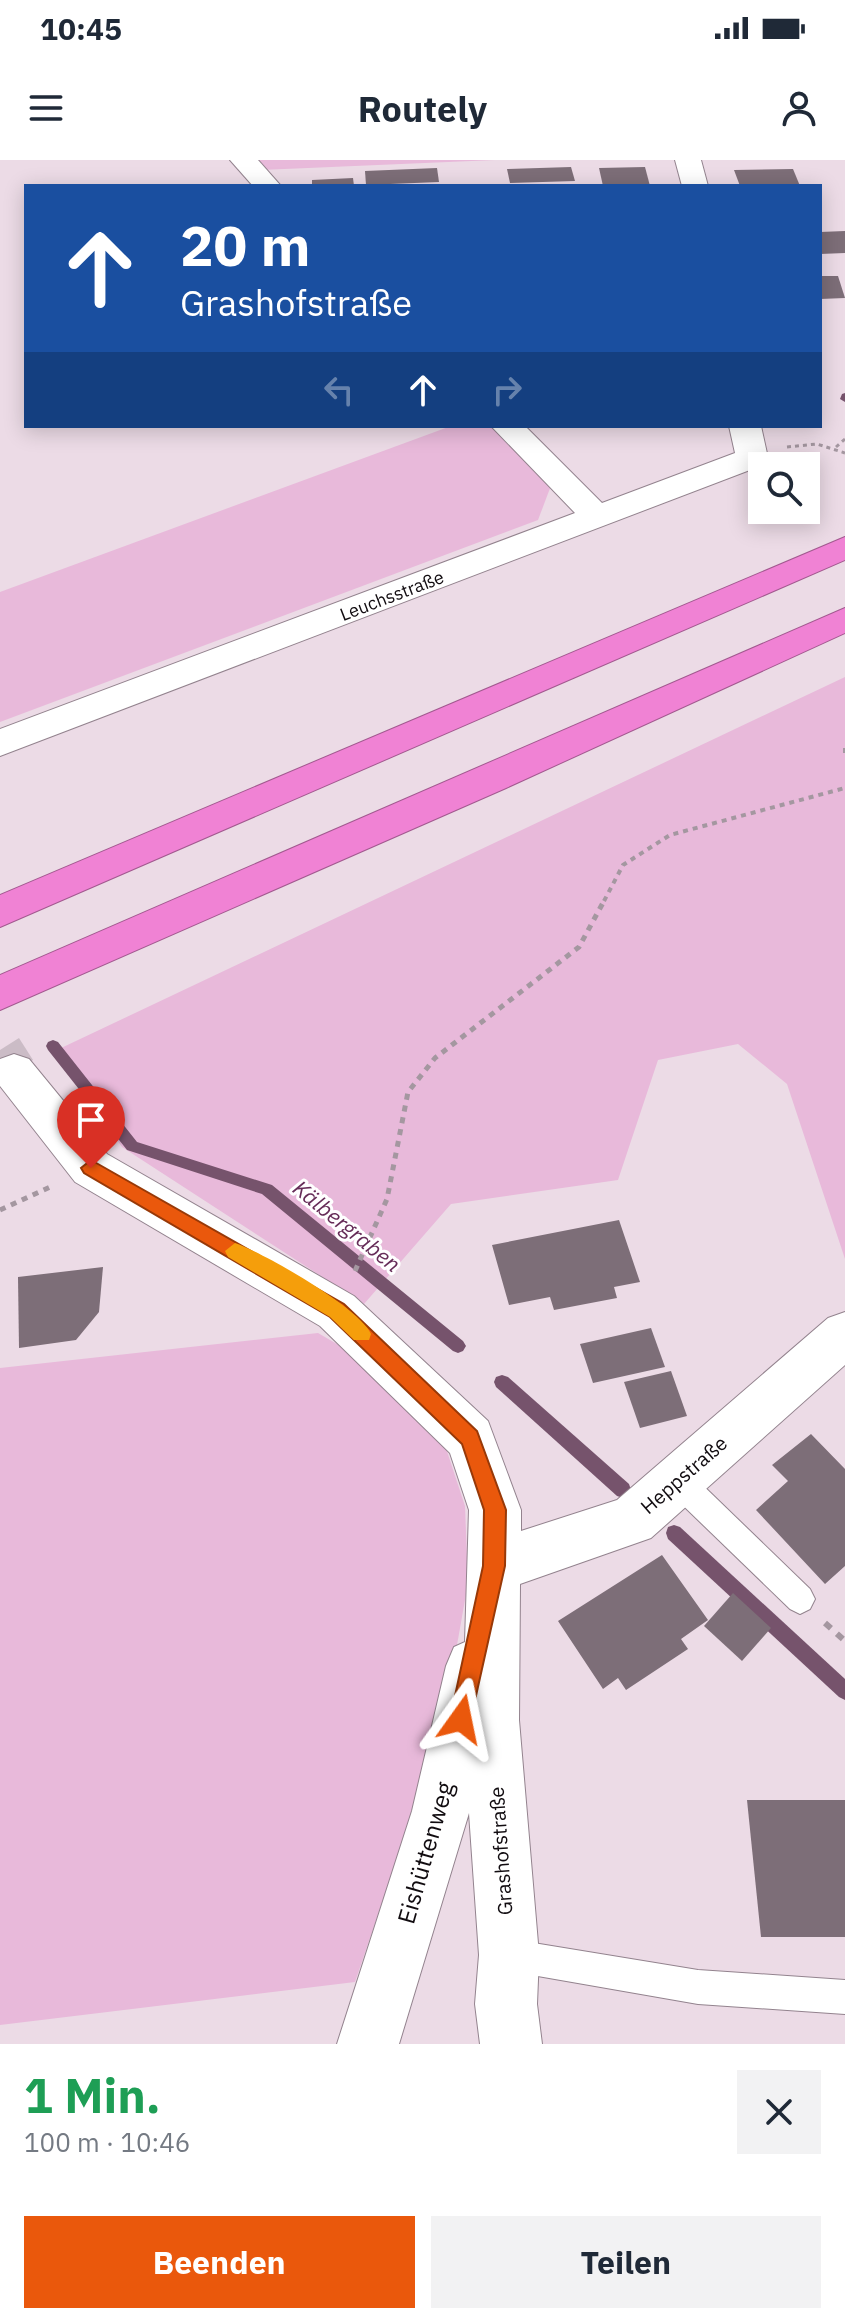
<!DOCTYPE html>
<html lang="de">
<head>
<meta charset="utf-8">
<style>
  body { margin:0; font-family:"IBM Plex Sans",sans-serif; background:#f2f2f3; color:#1f2937; height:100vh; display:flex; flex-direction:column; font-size:30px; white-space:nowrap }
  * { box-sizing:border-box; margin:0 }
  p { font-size:26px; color:#747a83 }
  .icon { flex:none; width:44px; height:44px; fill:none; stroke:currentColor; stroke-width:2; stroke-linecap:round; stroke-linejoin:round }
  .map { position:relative; height:1884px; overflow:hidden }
  .sheet { display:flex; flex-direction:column; background:#fff; flex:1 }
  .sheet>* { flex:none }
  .banner { position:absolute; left:24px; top:24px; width:798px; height:244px; border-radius:0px; box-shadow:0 4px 20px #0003; background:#1a4fa0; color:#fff; overflow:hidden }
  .controls { position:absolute; left:748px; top:292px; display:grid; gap:16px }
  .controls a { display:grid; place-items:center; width:72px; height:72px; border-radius:0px; background:#fff; box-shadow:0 4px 20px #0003; font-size:40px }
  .pin { position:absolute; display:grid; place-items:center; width:68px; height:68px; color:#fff; margin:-82px -34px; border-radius:50% 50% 50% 0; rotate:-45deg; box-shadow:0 0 8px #0007 }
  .pin .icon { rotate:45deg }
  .me { position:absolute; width:88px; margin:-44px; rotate:12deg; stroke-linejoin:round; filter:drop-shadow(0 0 6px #0008) }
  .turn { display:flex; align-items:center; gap:28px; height:168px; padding:0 24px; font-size:36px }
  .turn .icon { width:104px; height:104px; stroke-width:2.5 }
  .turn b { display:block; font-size:56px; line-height:68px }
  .lanes { display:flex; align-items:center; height:76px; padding:0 24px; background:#0003; justify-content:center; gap:40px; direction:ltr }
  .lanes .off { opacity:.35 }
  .round { display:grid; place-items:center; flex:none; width:84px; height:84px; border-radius:0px; background:#f2f2f3 }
  .headline { display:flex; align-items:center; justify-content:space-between; height:136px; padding:0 24px }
  h1 { font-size:48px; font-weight:700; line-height:60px; color:#1e9e55 }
  .button { display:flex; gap:16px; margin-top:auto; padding:16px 24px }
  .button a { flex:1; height:92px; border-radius:0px; background:#ea580c; color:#fff; font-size:32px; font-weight:700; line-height:92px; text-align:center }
  .button a+a { background:#f2f2f3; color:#1f2937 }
  .status { display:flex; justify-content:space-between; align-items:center; height:56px; padding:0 40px; background:#fff; direction:ltr }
  .status svg { height:22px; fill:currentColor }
  header { display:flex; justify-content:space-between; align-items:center; height:104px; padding:0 24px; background:#fff; font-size:36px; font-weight:700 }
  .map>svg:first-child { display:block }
</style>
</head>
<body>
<div class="status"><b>10:45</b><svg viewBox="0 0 49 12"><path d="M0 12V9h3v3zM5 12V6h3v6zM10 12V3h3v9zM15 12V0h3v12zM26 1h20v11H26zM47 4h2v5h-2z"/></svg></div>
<header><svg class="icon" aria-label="menu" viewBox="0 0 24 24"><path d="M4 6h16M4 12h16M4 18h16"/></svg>Routely<svg class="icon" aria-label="person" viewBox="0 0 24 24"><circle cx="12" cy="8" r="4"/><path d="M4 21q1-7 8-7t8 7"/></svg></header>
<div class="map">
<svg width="845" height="1884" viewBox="0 0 845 1884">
  <rect width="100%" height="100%" fill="#ecdbe6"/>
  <g fill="#e8b9da">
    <path d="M252 0H495L261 10Z"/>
    <path d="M451 266H492L552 323 538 360 0 562V432Z"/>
    <path d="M845 517V1099L787 924 738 884 658 900 618 1020 451 1044 364 1144 122 987 88 940 59 889Z"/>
    <path d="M318 1173 378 1208 441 1273 465 1346 468 1423 443 1564 355 1822 0 1865V1208Z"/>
  </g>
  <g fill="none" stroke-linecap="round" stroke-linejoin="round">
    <g fill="#76536c" fill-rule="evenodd">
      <path d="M845 233V242L840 239 842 234Z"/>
      <path d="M53 880 58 882 137 982 272 1025 463 1181 466 1186 463 1191 458 1193 453 1191 262 1034 127 990 48 890 46 886 48 882Z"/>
      <path d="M502 1215 508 1217 629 1324 631 1330 629 1336 623 1338 617 1336 496 1227 494 1222 496 1217Z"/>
      <path d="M674 1365 680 1367 845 1519V1540L839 1537 668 1379 666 1373 668 1367Z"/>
    </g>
  </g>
  <g fill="#7d6e78">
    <path d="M571 7 575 21 510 23 507 9Z"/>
    <path d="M645 7 650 26H603L599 8Z"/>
    <path d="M437 8 439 22 366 25 365 11Z"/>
    <path d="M793 9 800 26H740L734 10Z"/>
    <path d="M353 18 354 26H312V20Z"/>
    <path d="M845 71V93L820 94V72Z"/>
    <path d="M820 116H838L845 138 820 139Z"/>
    <path d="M619 1060 640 1122 614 1127 617 1138 554 1150 550 1137 509 1145 492 1085Z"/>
    <path d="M103 1107 99 1152 76 1180 19 1188 18 1117Z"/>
    <path d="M651 1168 665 1207 593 1223 580 1184Z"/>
    <path d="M671 1211 687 1256 640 1268 624 1222Z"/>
    <path d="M811 1274 845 1309V1406L825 1424 756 1350 788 1321 772 1305Z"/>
    <path d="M662 1395 708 1460 681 1479 688 1489 626 1530 618 1518 603 1529 558 1461Z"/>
    <path d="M733 1433 771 1468 742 1501 704 1466Z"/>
    <path d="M747 1640H845V1777H761Z"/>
  </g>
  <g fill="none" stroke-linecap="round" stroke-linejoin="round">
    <path stroke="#cbbcc6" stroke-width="45" stroke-dasharray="45 22" stroke-linecap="butt" d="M0 890 14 912"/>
    <g stroke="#93838e" stroke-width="2">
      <g id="service">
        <path d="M678 1308 688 1311 810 1429 815 1439 810 1449 800 1454 790 1449 668 1331 664 1321 668 1311Z"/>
        <path d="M509 1779 698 1810 845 1820V1854L698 1844 509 1811 497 1807 493 1795 497 1783Z"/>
      </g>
    </g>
    <g stroke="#93838e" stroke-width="2">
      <g id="minor">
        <path d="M230 0H258L281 26H253Z"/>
        <path d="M675 0H701L708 26H682Z"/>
        <path d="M491 266H525L602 343 735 293 729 266H761L768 298 763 305 0 596V569L575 353Z"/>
        <path d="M14 894 29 899 107 994 354 1136 488 1261 521 1350V1371L617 1340 828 1158 845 1152V1205L651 1378 520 1424 519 1560 539 1795 537 1844 542 1884H480L475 1844 479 1795 469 1653 399 1884H337L412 1651 446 1506 454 1487 465 1482 469 1350 450 1293 320 1166 75 1022 0 926V899Z"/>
      </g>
    </g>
    <g stroke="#a2598f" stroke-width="2">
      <g id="motorway">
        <path d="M845 377V400L0 767V735Z"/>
        <path d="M845 448V473L506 628 0 850V815Z"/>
      </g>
    </g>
    <g stroke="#a497a0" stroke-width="3" stroke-dasharray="4 4" stroke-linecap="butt">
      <path d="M787 287 817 284 845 293"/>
      <path d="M836 287 845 279"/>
    </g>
    <g stroke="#a497a0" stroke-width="4" stroke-dasharray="5 5" stroke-linecap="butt">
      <path d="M845 588V596"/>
      <path d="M604 741 623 705 670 675 845 628"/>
    </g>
    <g stroke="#a497a0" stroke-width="5" stroke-dasharray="6 6" stroke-linecap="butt">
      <path d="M0 1050 50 1027"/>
      <path d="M355 1111 387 1039 408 932 435 898 579 787 605 739"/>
    </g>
    <path stroke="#a497a0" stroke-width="6" stroke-dasharray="8 8" stroke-linecap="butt" d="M825 1463 845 1481"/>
    <use href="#service" fill="#fff" fill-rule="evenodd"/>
    <use href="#minor" fill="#fff" fill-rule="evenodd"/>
    <use href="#motorway" fill="#f082d4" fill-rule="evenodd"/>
  </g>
  <path fill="#ea580c" stroke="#983908" stroke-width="2" d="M91 1000 344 1144 477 1271 506 1350 505 1406 469 1567 461 1571 453 1567 450 1559 483 1406 484 1350 462 1284 330 1157 84 1013 81 1008Z"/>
  <path fill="#f59e0b" d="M235 1083C264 1093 360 1148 371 1174L369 1180H354L330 1157 228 1097 225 1091Z"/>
  <g text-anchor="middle" stroke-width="6" stroke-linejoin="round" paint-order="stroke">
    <g font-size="18" fill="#110c10" stroke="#fff">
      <text transform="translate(392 436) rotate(-21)" y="6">Leuchsstraße</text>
    </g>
    <g font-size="20" fill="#110c10" stroke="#fff">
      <text transform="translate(684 1315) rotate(-41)" y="7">Heppstraße</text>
      <text transform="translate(501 1691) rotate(-94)" y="7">Grashofstraße</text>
    </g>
    <g font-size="22" font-style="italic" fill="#662c58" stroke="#fff">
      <text transform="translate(347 1066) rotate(39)" y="8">Kälbergraben</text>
    </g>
    <g font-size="24" fill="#110c10" stroke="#fff">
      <text transform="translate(426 1693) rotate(-74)" y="8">Eishüttenweg</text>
    </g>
  </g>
</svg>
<div class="controls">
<a><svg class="icon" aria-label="search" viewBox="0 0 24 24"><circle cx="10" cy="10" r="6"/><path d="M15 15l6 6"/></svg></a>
</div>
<div class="pin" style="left:91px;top:1008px;background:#d93025"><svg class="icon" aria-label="arrive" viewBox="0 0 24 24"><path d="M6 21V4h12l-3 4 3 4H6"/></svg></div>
<svg class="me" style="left:461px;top:1559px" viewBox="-20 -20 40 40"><path d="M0-17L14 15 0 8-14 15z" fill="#ea580c" stroke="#fff" stroke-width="4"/></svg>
<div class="banner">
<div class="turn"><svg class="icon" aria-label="ahead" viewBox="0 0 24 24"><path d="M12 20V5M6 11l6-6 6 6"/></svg><div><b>20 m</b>Grashofstraße</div></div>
<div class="lanes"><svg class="icon off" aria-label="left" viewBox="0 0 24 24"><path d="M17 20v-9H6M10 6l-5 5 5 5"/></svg><svg class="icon" aria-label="ahead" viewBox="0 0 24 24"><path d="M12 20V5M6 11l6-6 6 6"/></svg><svg class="icon off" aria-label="right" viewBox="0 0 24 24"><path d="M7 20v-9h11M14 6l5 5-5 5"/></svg></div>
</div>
</div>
<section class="sheet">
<div class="headline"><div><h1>1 Min.</h1><p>100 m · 10:46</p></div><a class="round"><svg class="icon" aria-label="close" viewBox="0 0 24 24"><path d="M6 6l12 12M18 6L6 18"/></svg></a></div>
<div class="button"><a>Beenden</a><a>Teilen</a></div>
</section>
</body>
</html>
